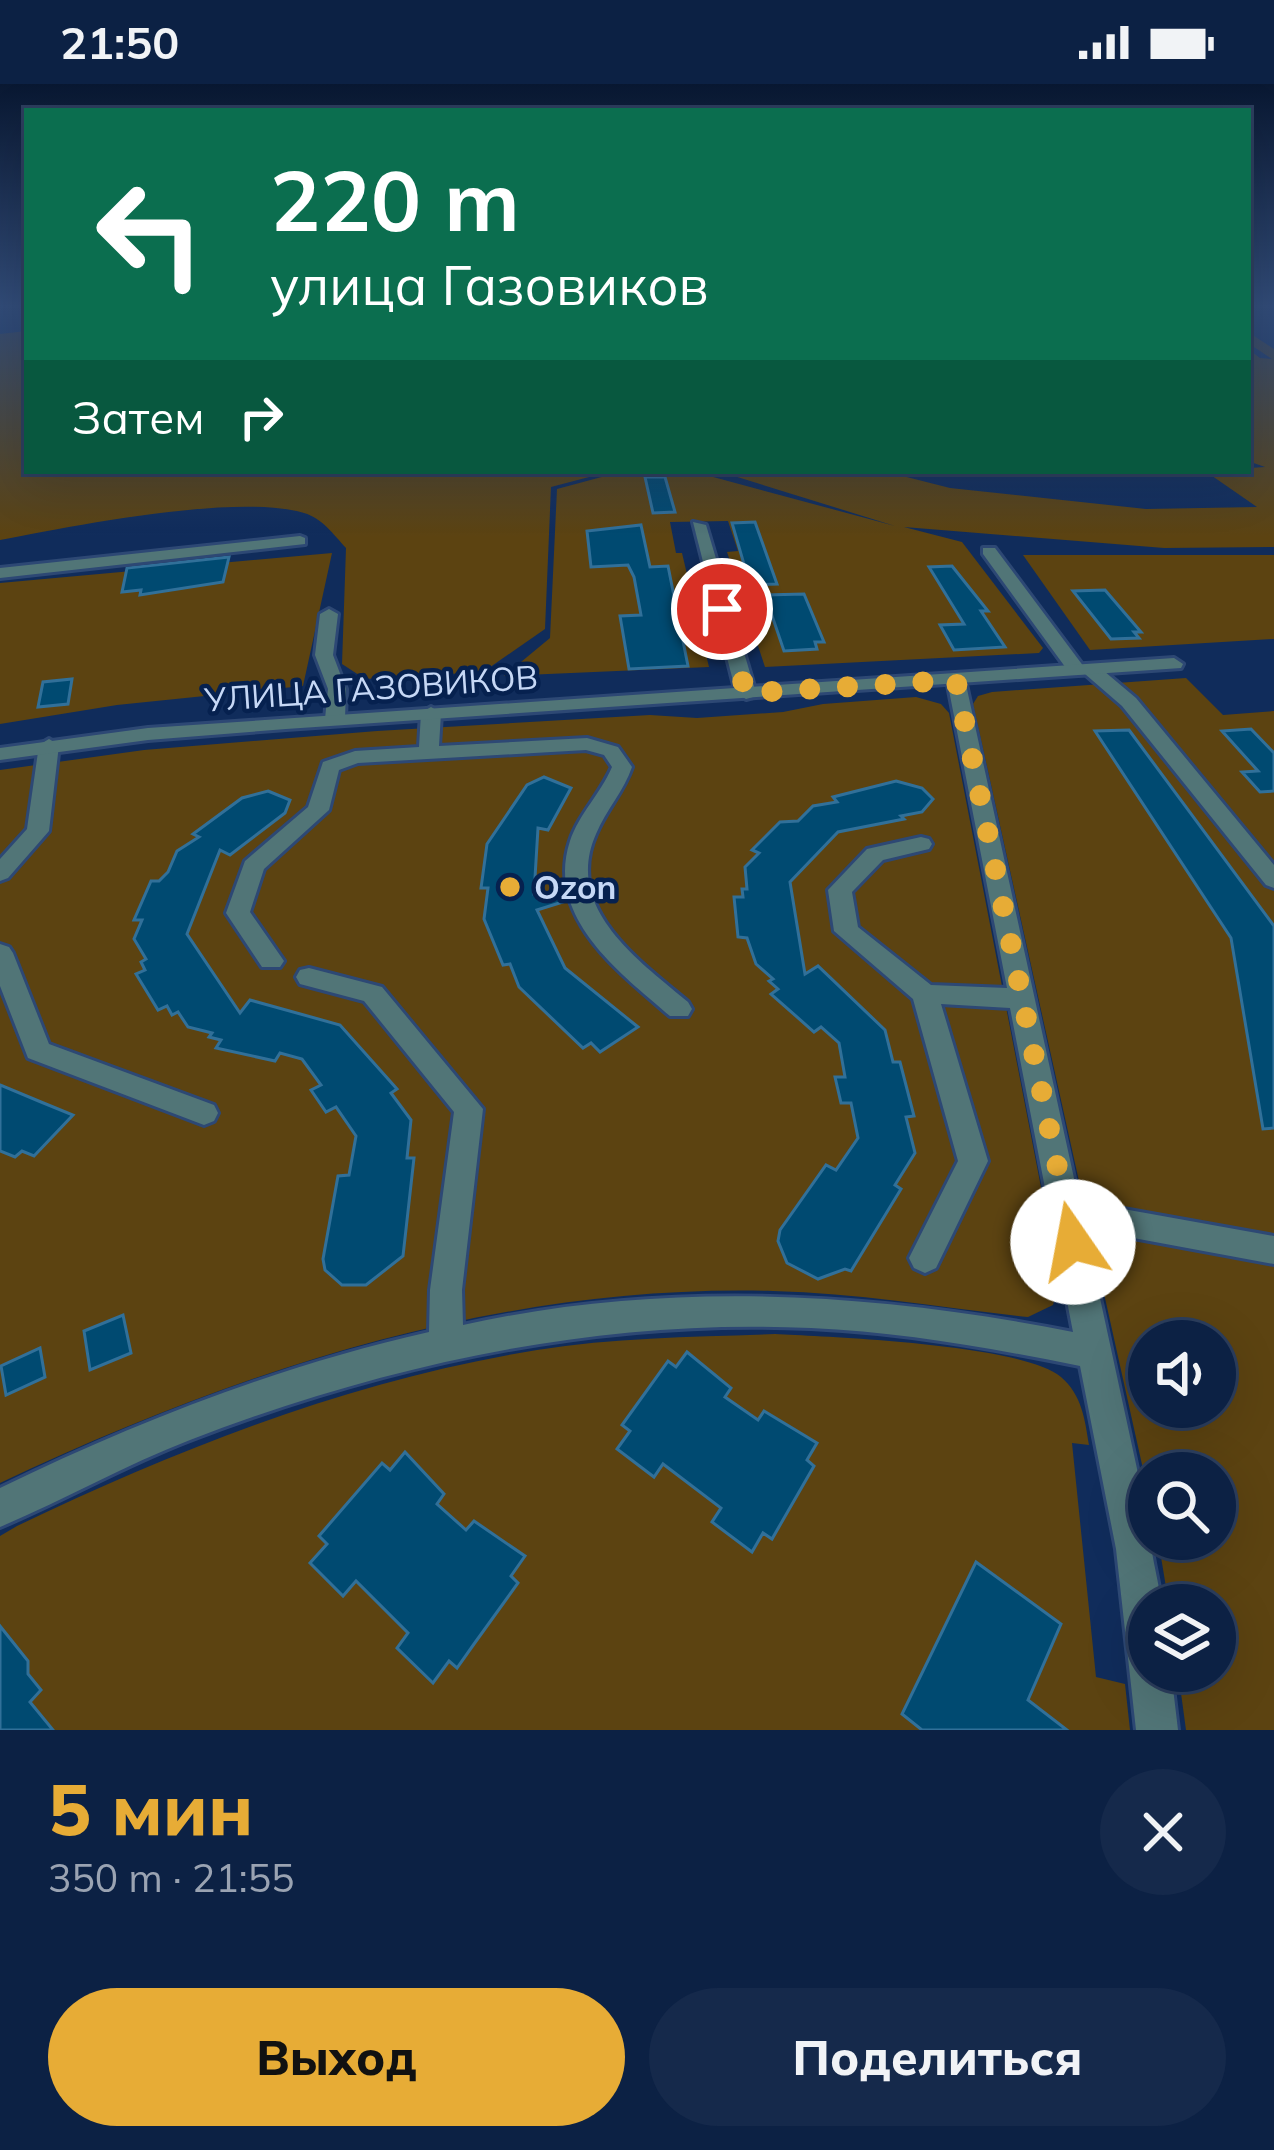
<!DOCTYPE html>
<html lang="ru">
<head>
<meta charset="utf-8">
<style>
  body { margin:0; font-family:Mulish,sans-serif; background:#15294b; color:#f1f3f6; height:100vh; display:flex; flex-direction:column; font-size:45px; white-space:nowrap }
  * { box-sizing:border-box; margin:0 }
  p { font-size:39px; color:#9aa3b2 }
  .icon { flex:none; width:66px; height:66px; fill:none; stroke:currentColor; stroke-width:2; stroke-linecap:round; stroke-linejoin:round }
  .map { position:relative; height:1646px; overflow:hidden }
  .side { display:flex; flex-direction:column; background:#0c2144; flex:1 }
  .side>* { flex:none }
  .top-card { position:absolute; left:24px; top:24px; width:1227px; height:366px; border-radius:0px; box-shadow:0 12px 48px #0002,0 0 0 3px #2c3e5d; background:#0b6e4f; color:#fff; overflow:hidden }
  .fabs { position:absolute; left:1128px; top:1236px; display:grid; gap:24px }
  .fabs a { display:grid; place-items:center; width:108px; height:108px; border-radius:50%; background:#0c2144; box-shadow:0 12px 48px #0002,0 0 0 3px #2c3e5d; font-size:60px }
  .pin { position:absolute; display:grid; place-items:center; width:102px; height:102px; color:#fff; margin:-51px; border:6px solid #fff; border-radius:50%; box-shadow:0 3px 12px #0007 }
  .me { position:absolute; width:132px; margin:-66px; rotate:348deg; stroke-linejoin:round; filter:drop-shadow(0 0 9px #0008) }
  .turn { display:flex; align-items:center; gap:42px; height:252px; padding:0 48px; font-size:54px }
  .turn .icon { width:156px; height:156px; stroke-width:2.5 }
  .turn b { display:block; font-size:84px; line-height:102px }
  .then { display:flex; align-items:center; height:114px; padding:0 48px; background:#0003; gap:24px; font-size:45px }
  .round { display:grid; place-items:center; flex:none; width:126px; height:126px; border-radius:63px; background:#15294b }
  .headline { display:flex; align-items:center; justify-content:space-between; height:204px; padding:0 48px }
  h1 { font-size:72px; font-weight:800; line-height:90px; color:#e7ac36 }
  .primary-button { display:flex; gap:24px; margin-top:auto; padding:24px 48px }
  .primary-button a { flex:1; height:138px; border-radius:72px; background:#e7ac36; color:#111; font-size:48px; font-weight:800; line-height:138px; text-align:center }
  .primary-button a+a { background:#15294b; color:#f1f3f6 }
  .status { display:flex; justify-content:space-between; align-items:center; height:84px; padding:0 60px; background:#0c2144; direction:ltr }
  .status svg { height:33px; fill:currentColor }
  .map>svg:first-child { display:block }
</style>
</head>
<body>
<div class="status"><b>21:50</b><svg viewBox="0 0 49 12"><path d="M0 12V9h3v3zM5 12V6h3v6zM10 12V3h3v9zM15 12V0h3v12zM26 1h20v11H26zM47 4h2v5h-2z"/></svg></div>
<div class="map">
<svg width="1274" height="1646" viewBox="0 0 1274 1646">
  <rect width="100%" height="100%" fill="#102c5b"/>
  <g fill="#5c4311" fill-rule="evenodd">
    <path d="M27 247V387H612L551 403 545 545 483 588 365 595 342 580 346 464C334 451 322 434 304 429 237 409 73 442 0 456V250Z"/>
    <path d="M1248 248 1274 265V463L1164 464 904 443 962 458 1043 564 1039 569 765 583 727 468 738 467 728 437 670 438 676 469H682L709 583 504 592 550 554 557 405 624 387H691L895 442 718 387H883L950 404 1146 425 1257 423 1205 387 1265 383 1248 377V265L1260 274 1272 275 1248 259Z"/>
    <path d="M332 469 303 602 117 621 0 640V499Z"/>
    <path d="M1023 471H1274V555L1090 566Z"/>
    <path d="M1186 594 1223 631 1274 627V1646H1186L1178 1587H1215V1521H1169L1158 1455H1215V1389H1149V1412L973 620 978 612 992 608ZM1149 1257H1215V1323H1149Z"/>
    <path d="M916 613 941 620 949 629 1059 1196 1053 1221 1028 1233C943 1224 859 1209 773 1207 500 1200 244 1284 0 1399V686L144 666 377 647 650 631 697 634 783 628 823 620Z"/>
    <path d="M775 1250C832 1253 1021 1260 1061 1293 1082 1311 1085 1336 1089 1361L1072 1359 1096 1593 1125 1600 1130 1646H0V1452L17 1442C184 1362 353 1296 537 1266 616 1253 696 1253 775 1250Z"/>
  </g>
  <g fill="#004a71" stroke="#317099" stroke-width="3">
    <path d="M645 393H665L675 428 653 429Z"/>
    <path d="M755 438 777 500 750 501 732 439Z"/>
    <path d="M641 441 650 483 668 482 688 582 629 585 620 532 641 531 634 493 628 481 591 483 587 447Z"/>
    <path d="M229 473 223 498 140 511 141 506 122 508 127 484Z"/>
    <path d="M952 482 988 527H981L1005 563 954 566 940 541 964 540 929 483Z"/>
    <path d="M1105 506 1141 548H1134L1139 554 1111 555 1073 507Z"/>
    <path d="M804 510 824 558H815L817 565 784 567 765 511Z"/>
    <path d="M72 595 68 620 38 623 43 598Z"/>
    <path d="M1251 645 1274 669V707L1260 708 1242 688 1258 687 1222 647Z"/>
    <path d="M1129 646 1274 842V1044L1263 1045 1231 854 1095 647Z"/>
    <path d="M544 693 571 704 548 746 538 744 534 810H563L566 817 537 826 565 884 638 943 600 968 591 959 583 964 519 903 510 880 503 881 484 835 488 804H481L487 760 527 701Z"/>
    <path d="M896 697 922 704 933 715 922 728 901 732 904 735 838 748 790 798 805 890 818 882 885 946 893 978H900L914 1032 906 1033 915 1069 895 1101 901 1105 851 1187 845 1185 818 1195 787 1179 778 1157 780 1146 826 1081 836 1086 858 1054 851 1019H841L835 993H845L839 959 821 943 814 948 771 910 778 905 769 897 773 895 756 880 747 854 738 853 734 813H743L742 805H747L745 783 759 769 752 766 780 738 798 737 813 722 837 718 833 713Z"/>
    <path d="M268 707 290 716 285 729 230 771 220 766 187 850 240 929 250 916 340 941 397 1005 391 1009 411 1036 407 1074H414L403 1172 366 1201H342L325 1186 323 1175 338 1092 349 1091 356 1052 336 1023 326 1028 311 1006 321 1001 302 975 280 969 275 977 216 964 221 956 209 953 212 949 188 943 178 928 172 931 167 922 158 926 136 890 145 886 141 878 146 875 134 855 142 836H134L151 797H159L168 788 177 767 199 753 193 750 242 714Z"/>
    <path d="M0 1001 41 1018 73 1031 34 1072 22 1067 15 1073 0 1067Z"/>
    <path d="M123 1231 131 1269 90 1286 84 1247Z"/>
    <path d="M40 1264 45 1293 6 1311 1 1282Z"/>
    <path d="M687 1268 731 1304 725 1313 758 1336 764 1327 817 1359 807 1376 814 1382 772 1455 763 1449 752 1468 712 1438 721 1424 663 1380 654 1393 617 1365 630 1347 622 1341 668 1277 676 1283Z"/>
    <path d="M405 1368 444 1410 437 1420 466 1446 474 1437 525 1472 511 1492 518 1499 474 1560 457 1584 449 1577 433 1599 397 1564 408 1549 356 1497 343 1512 310 1479 327 1460 319 1452 382 1379 390 1386Z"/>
    <path d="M976 1478 1061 1540 1028 1616 1067 1646H922L902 1630Z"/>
    <path d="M0 1542 28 1577V1590L41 1606 30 1618 53 1646H0Z"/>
  </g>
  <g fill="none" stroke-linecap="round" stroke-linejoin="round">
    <g stroke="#2d4874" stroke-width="6">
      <g id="minor">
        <path d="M693 438 706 441 756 609 753 613 746 615 736 609Z"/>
        <path d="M300 452 305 454V460L0 494V484Z"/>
        <path d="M983 464H995L1084 583 1098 582 1136 614 1274 781V804L1266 801 1122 622 1085 590 1071 591 983 470Z"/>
        <path d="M329 525 338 530 333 571 346 605 345 635 335 641 325 635 328 605 315 571 320 530Z"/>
        <path d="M956 590 965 596 1079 1117 1274 1152V1180L1085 1145 1149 1440C1149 1463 1158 1494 1162 1521H1149V1587H1171L1178 1646H1136L1116 1465 1080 1282C991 1264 901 1248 811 1244 598 1234 387 1280 190 1356 125 1381 64 1416 0 1443V1404C138 1337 279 1282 429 1248L430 1206 454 1028 364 917 300 900 296 893 300 886 309 884 382 903 483 1025 462 1206 463 1241C665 1196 872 1208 1073 1248L1010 924 941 920 988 1077 936 1184 925 1189 914 1184 909 1174 958 1077 913 915 834 847 828 806 867 765 921 753 929 755 932 760 929 765 883 776 852 808 858 843 931 901 1007 904 947 596Z"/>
        <path d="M431 623 441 629 439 662 587 654 618 663 632 683C624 707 606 726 596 750 563 824 639 877 688 918L692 925 688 932H670C619 888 545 833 570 757 579 730 601 709 612 683L604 671 586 666 358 679 339 686 329 726 264 785 250 828 284 877 280 883H262L226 829 245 777 308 723 323 678 355 667 419 663 421 629Z"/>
        <path d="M49 655 59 661 49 747 8 794 0 797V775L27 745 39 661Z"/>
        <path d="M0 860 9 863 13 869 49 960 214 1021 218 1029 214 1037 204 1041 28 974 0 902Z"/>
      </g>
    </g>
    <g stroke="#2d4874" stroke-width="6">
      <path id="tertiary" d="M1174 574 1183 580 1181 584 286 645 148 656 0 676V664L148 644Z"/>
    </g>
    <use href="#minor" fill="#517577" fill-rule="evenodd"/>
    <use href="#tertiary" fill="#517577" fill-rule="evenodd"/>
  </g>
  <linearGradient id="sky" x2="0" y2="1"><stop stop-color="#091832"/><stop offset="0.49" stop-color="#314b77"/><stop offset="1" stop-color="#314b77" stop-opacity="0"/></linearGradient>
  <rect width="1274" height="453" fill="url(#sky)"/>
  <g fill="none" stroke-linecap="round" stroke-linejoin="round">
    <path stroke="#e7ac36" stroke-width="21" stroke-dasharray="0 37.8" d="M722 525 746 609 956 596 1073 1158"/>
  </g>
  <circle fill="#e7ac36" stroke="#06214f" stroke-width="4.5" cx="510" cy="803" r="12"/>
  <g text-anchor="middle" stroke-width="9" stroke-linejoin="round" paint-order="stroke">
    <g font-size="33" fill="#c6d8f6" stroke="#06214f">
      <text transform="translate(371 604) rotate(-4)" y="12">УЛИЦА ГАЗОВИКОВ</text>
    </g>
    <g font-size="33" font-weight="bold" fill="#c6d8f6" stroke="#06214f" text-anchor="start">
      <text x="534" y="815">Ozon</text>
    </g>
  </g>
</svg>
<div class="fabs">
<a><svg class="icon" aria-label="sound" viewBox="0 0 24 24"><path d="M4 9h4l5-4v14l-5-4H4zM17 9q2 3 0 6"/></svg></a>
<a><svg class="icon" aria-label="search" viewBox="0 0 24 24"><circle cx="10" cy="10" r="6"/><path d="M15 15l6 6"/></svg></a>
<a><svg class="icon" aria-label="layers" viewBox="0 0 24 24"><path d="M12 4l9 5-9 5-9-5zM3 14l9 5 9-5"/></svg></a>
</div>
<div class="pin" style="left:722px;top:525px;background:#d93025"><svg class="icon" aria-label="arrive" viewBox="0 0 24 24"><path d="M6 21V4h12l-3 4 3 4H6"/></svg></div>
<svg class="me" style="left:1073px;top:1158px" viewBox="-20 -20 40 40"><circle r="19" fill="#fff"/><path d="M0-13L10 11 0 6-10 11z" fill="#e7ac36"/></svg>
<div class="top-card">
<div class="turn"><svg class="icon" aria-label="left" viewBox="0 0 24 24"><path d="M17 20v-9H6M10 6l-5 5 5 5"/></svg><div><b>220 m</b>улица Газовиков</div></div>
<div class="then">Затем<svg class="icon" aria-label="right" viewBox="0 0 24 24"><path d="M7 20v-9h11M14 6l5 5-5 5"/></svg></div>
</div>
</div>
<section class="side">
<div class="headline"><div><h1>5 мин</h1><p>350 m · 21:55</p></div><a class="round"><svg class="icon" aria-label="close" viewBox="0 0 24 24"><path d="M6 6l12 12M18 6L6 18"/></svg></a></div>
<div class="primary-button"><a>Выход</a><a>Поделиться</a></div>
</section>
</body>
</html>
